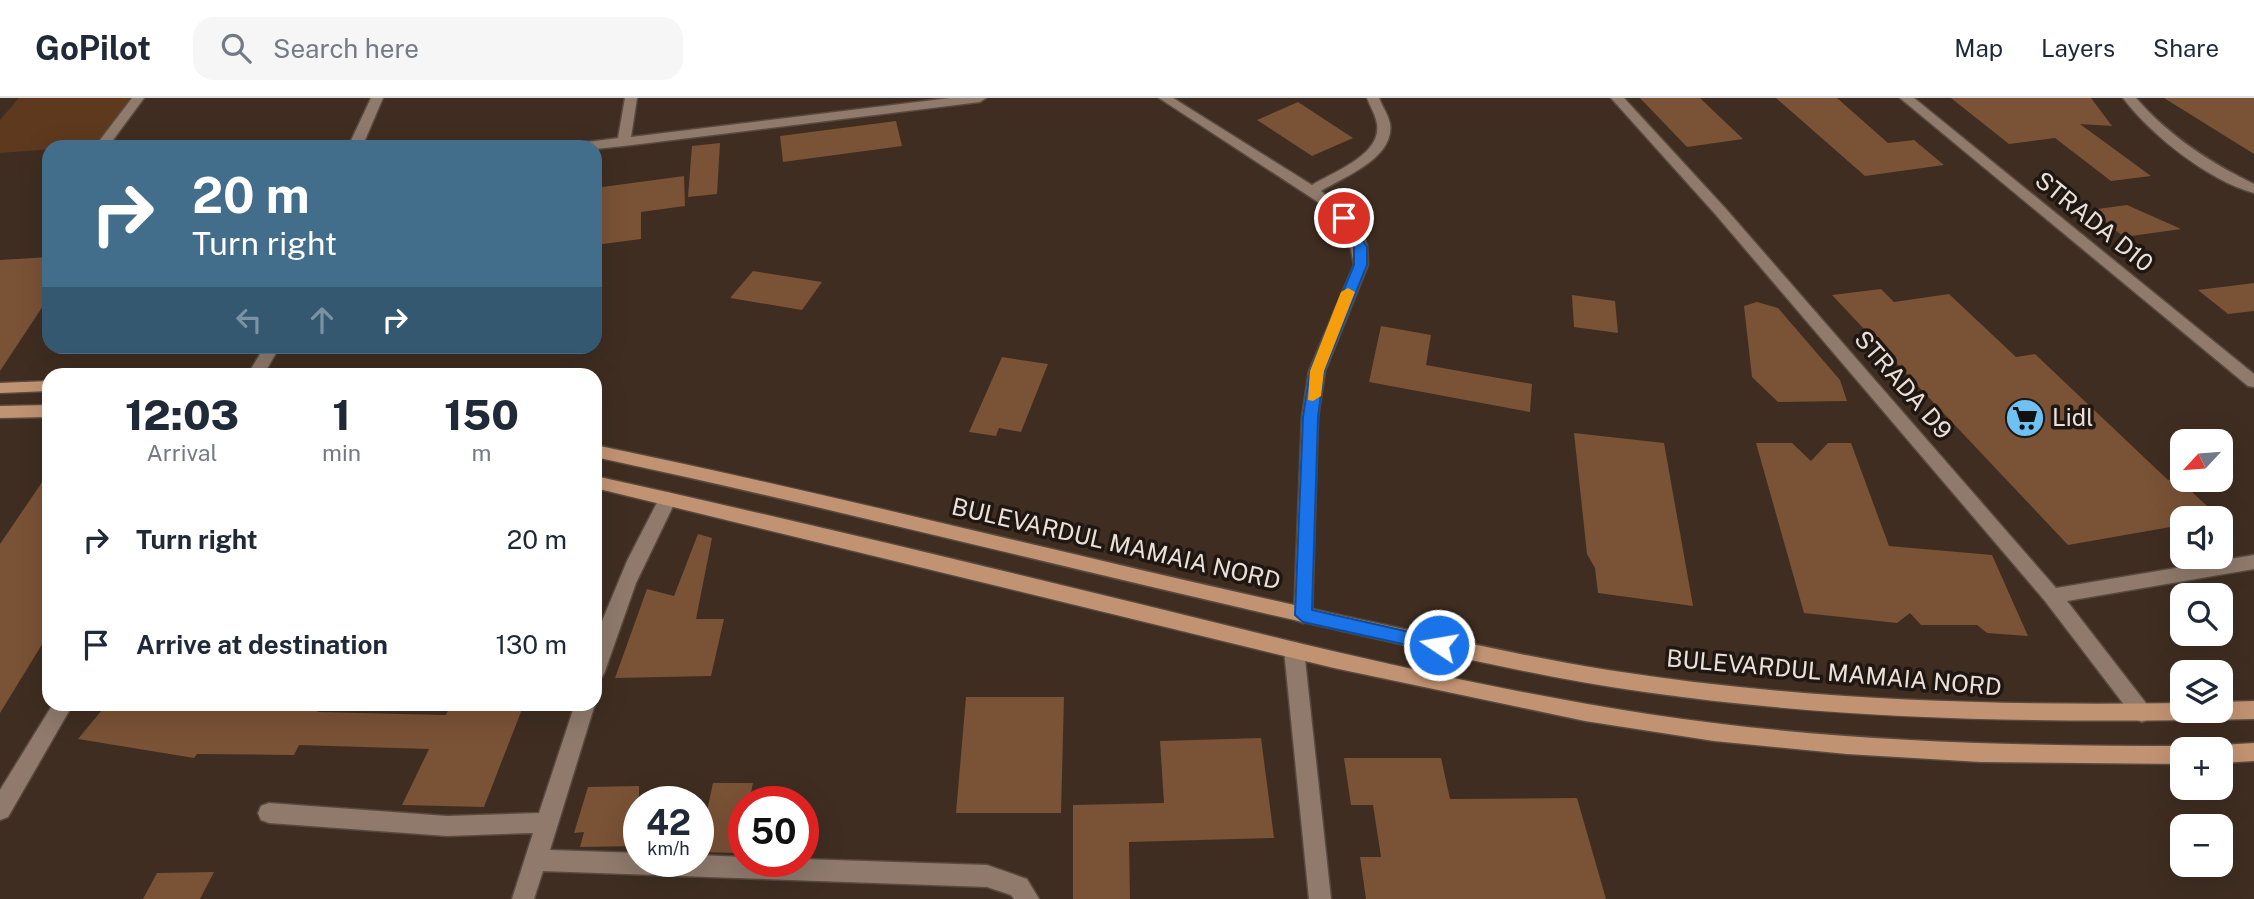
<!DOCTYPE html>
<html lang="en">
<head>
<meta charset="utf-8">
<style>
  body { margin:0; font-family:"Public Sans",sans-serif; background:#f6f6f7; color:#1f2937; height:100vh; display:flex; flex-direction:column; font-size:26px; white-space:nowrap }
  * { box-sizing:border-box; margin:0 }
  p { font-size:23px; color:#747a83 }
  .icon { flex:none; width:38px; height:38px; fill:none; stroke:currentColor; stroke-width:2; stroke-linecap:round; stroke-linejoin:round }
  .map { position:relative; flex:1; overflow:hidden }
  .drawer { position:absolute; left:42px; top:270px; width:560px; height:343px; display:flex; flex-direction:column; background:#fff; border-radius:21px; box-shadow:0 7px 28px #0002 }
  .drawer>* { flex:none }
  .top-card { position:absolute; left:42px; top:42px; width:560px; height:214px; border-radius:21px; box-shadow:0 7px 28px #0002; background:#426e8c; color:#fff; overflow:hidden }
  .needle { width:46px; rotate:244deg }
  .controls { position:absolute; left:2170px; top:331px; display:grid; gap:14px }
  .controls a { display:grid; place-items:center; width:63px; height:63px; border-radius:14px; background:#fff; box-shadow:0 7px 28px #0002; font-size:35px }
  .speed { position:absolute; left:623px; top:688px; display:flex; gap:14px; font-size:35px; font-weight:700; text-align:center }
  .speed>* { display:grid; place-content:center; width:91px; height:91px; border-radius:50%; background:#fff; box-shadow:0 7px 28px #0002; line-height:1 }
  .speed small { font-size:18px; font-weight:400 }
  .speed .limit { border:10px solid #d22; background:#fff; color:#111 }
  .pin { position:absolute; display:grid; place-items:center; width:60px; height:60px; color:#fff; margin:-30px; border:4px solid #fff; border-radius:50%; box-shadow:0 2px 7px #0007 }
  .me { position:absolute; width:77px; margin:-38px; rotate:282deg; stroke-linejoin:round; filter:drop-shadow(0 0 5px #0008) }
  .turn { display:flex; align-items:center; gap:24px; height:147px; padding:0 35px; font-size:32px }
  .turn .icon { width:91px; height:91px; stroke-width:2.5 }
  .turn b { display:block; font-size:49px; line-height:60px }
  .lanes { display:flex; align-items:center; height:66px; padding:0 35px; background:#0003; justify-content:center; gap:35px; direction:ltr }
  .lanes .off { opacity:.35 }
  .eta { display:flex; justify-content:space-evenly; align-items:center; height:119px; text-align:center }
  .eta b { font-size:42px; font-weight:800; line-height:49px }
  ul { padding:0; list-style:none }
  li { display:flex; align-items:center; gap:21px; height:105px; padding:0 35px }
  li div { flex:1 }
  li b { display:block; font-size:26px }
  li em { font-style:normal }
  header { display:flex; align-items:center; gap:42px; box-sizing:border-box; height:98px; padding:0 35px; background:#fff; border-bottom:2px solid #e0e1e3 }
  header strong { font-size:33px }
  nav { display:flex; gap:38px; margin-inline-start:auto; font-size:24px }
  .search { width:490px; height:63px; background:#f6f6f7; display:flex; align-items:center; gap:18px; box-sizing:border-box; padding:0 24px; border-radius:21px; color:#747a83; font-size:26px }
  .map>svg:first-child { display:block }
</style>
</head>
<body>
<header>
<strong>GoPilot</strong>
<div class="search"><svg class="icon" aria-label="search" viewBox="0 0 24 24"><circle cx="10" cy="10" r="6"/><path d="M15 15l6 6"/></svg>Search here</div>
<nav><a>Map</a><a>Layers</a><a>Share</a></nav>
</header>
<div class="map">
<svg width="2254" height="801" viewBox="0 0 2254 801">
  <rect width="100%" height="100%" fill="#3f2d21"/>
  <path fill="#5e391e" d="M19 0H142L108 47 0 55V22Z"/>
  <g fill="#7a5236">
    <path d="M1640 0H1700L1743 41 1687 49Z"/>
    <path d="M1776 0H1837L1888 45 1914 42 1944 67 1865 78Z"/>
    <path d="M1951 0H2091L2112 28 2080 26 2151 78 2111 83 2055 40 2009 46Z"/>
    <path d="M2164 0H2254V56Z"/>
    <path d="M1298 4 1353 40 1312 58 1257 22Z"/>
    <path d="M896 23 902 48 783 64 780 38Z"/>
    <path d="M720 45 717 96 688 99 692 48Z"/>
    <path d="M684 78 685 108 641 114V141L595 147V90Z"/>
    <path d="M2127 107 2181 131 2124 139 2090 112Z"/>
    <path d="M49 159V199L0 273V162Z"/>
    <path d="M753 173 822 184 802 212 730 200Z"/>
    <path d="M2254 185V213L2228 216 2198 192Z"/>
    <path d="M1881 191 1894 204 1949 196 2016 259 2035 256 2168 382 2177 380 2220 420H2182V427L2068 447 1832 197Z"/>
    <path d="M1572 197 1615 203 1618 235 1574 229Z"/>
    <path d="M1757 204 1778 210 1840 282 1847 303 1778 304 1752 279 1744 208Z"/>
    <path d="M1381 228 1431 237 1426 267 1532 286 1530 314 1369 284Z"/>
    <path d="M1002 259 1048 266 1021 334 999 330 996 338 969 334Z"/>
    <path d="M1574 335 1664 345 1693 508 1598 495 1595 470 1587 456Z"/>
    <path d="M1756 345H1792L1811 363 1828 345H1851L1889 448 1992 457 2028 538 1987 535 1977 527H1921L1910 515 1897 525 1804 515Z"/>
    <path d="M49 374V535L0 615V446Z"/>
    <path d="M698 436 712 440 696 521H724L711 578 615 580 647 491 674 498Z"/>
    <path d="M966 599H1064L1061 715H956Z"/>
    <path d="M107 606H322L317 614 446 617 451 606H524L484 709 402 707 429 651 299 647 294 657 197 656 194 660 78 641Z"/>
    <path d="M1261 640 1274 740 1129 744 1130 801H1073V707L1164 705 1160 643Z"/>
    <path d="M1344 660H1441L1450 701 1577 700 1606 801H1366L1360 759H1381L1373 707H1351Z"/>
    <path d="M713 685H753L749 704H744V724L736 755 698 754Z"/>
    <path d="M639 688V748L580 749 584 734 574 735 588 689Z"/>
    <path d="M214 774 200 801H143L157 775Z"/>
  </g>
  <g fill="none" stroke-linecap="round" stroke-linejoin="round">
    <g stroke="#594a3f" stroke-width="3">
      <g id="minor">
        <path d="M132 0H144L113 42 116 49H102L100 42Z"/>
        <path d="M371 0H383L362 49H348Z"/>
        <path d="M625 0H637L631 39 950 0H986L980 4 624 48 595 51 573 49 580 45 618 40Z"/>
        <path d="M1159 0H1173L1312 87C1333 74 1382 57 1377 26 1376 18 1370 8 1367 0H1379C1382 8 1389 18 1390 26 1395 60 1344 79 1321 93L1348 116 1362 135 1367 147 1368 167 1325 273 1318 319 1312 517 1310 522 1303 525 1296 522 1294 517 1302 319 1309 273 1354 167 1348 136 1318 104Z"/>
        <path d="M1611 0H1624L1726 111 2056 490 2254 457V471L2067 503 2149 609 2152 615 2149 621 2142 624 2135 621 2045 503 1716 117Z"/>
        <path d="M1900 0H1914L2254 276V289L2248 288Z"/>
        <path d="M2123 0H2136C2169 38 2209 64 2254 86V95C2209 83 2151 37 2123 0Z"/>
        <path d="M265 248H280L264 276H248Z"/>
        <path d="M668 394 677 400 636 485 605 573 602 579 595 581V544L600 528 627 463 662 395Z"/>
        <path d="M1294 544 1301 546 1304 552 1331 801H1309L1284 552 1287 546Z"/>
        <path d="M53 606H73L8 719 0 722V692Z"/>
        <path d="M575 606H595L550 752 639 755V763H698V757L744 759V763L803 761 987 767 1027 781 1039 801H1014L1011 797 987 789 543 773 534 801H512L533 735 447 738 269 725 261 722 258 715 261 708 269 705 447 718 539 715Z"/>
      </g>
    </g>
    <g stroke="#594a3f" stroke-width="3">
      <g id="major">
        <path d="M49 283V293L0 295V285Z"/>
        <path d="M49 307V319L0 320V308Z"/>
        <path d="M595 347C841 398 1085 461 1330 515 1423 535 1515 557 1608 572 1798 602 1991 608 2182 605V612H2221V604L2254 603V621C2050 625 1847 623 1645 594 1536 579 1429 552 1321 528 1079 474 838 411 595 359Z"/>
        <path d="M595 378C780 419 964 463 1148 508 1313 549 1479 590 1648 616 1824 643 2004 648 2182 648L2190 651H2182V666L1981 664 1847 656 1714 643 1585 623 1334 570 595 390Z"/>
        <path d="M2254 645V663L2221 665V651H2213L2221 647Z"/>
      </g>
    </g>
    <use href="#minor" fill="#8f7a6c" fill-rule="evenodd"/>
    <use href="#major" fill="#c29373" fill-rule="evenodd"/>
  </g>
  <path fill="#1a73e8" stroke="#114b97" stroke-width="2" d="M1344 116 1348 118 1367 149V167L1324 273 1318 319 1312 512 1445 542 1448 547 1445 552 1439 554 1303 524 1295 517 1303 319 1310 273 1354 167V149L1338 120Z"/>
  <path fill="#f59e0b" d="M1348 190 1355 194 1324 273 1321 298 1313 303 1308 302 1310 273 1341 194Z"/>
  <defs>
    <g id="supermarket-disc" transform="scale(2.0125)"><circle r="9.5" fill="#6dc2f3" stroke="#1f1712"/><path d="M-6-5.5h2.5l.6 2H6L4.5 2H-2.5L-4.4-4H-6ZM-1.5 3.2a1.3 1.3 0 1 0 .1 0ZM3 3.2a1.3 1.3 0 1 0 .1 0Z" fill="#111"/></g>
  </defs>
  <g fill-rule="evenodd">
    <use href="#supermarket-disc" x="2025" y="320"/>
  </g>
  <g text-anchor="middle" stroke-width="7" stroke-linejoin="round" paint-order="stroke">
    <g font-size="24" fill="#ece0d9" stroke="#1f1712">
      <text transform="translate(2094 124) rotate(39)" y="8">STRADA D10</text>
      <text transform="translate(1903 287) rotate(49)" y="8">STRADA D9</text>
      <text transform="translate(1116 446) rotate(13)" y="8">BULEVARDUL MAMAIA NORD</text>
      <text transform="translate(1834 575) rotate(5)" y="8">BULEVARDUL MAMAIA NORD</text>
    </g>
    <g font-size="24" fill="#ece0d9" stroke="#1f1712" text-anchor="start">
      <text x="2052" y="328">Lidl</text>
    </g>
  </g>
</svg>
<div class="controls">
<a><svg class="needle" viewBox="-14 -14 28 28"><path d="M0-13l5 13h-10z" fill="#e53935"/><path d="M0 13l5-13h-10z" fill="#747a83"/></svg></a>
<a><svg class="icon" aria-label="sound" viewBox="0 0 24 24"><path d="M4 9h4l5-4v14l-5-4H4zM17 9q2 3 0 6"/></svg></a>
<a><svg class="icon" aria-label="search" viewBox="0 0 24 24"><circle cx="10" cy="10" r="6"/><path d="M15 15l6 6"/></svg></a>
<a><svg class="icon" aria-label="layers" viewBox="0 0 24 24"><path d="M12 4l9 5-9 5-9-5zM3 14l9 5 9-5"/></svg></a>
<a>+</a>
<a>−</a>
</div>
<div class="speed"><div>42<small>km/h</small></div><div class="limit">50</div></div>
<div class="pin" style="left:1344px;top:120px;background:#d93025"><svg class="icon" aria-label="arrive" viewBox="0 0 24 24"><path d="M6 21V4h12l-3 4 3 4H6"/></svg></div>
<svg class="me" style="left:1439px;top:547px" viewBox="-20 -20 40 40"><circle r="17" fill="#1a73e8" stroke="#fff" stroke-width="3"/><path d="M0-11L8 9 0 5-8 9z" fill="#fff"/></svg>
<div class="top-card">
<div class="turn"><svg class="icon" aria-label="right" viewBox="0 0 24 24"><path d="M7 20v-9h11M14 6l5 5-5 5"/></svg><div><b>20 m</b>Turn right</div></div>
<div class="lanes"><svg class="icon off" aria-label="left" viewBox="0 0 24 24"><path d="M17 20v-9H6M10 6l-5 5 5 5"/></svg><svg class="icon off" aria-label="ahead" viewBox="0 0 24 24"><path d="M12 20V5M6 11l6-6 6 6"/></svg><svg class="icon" aria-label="right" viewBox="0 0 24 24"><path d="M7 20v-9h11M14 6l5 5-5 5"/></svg></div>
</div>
<section class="drawer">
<div class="eta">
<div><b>12:03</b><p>Arrival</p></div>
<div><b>1</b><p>min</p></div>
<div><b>150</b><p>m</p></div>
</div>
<ul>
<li><svg class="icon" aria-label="right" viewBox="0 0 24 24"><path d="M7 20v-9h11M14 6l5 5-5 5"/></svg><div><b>Turn right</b></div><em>20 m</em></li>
<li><svg class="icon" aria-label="arrive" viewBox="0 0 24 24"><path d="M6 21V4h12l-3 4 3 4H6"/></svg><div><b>Arrive at destination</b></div><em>130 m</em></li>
</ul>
</section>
</div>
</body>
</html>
